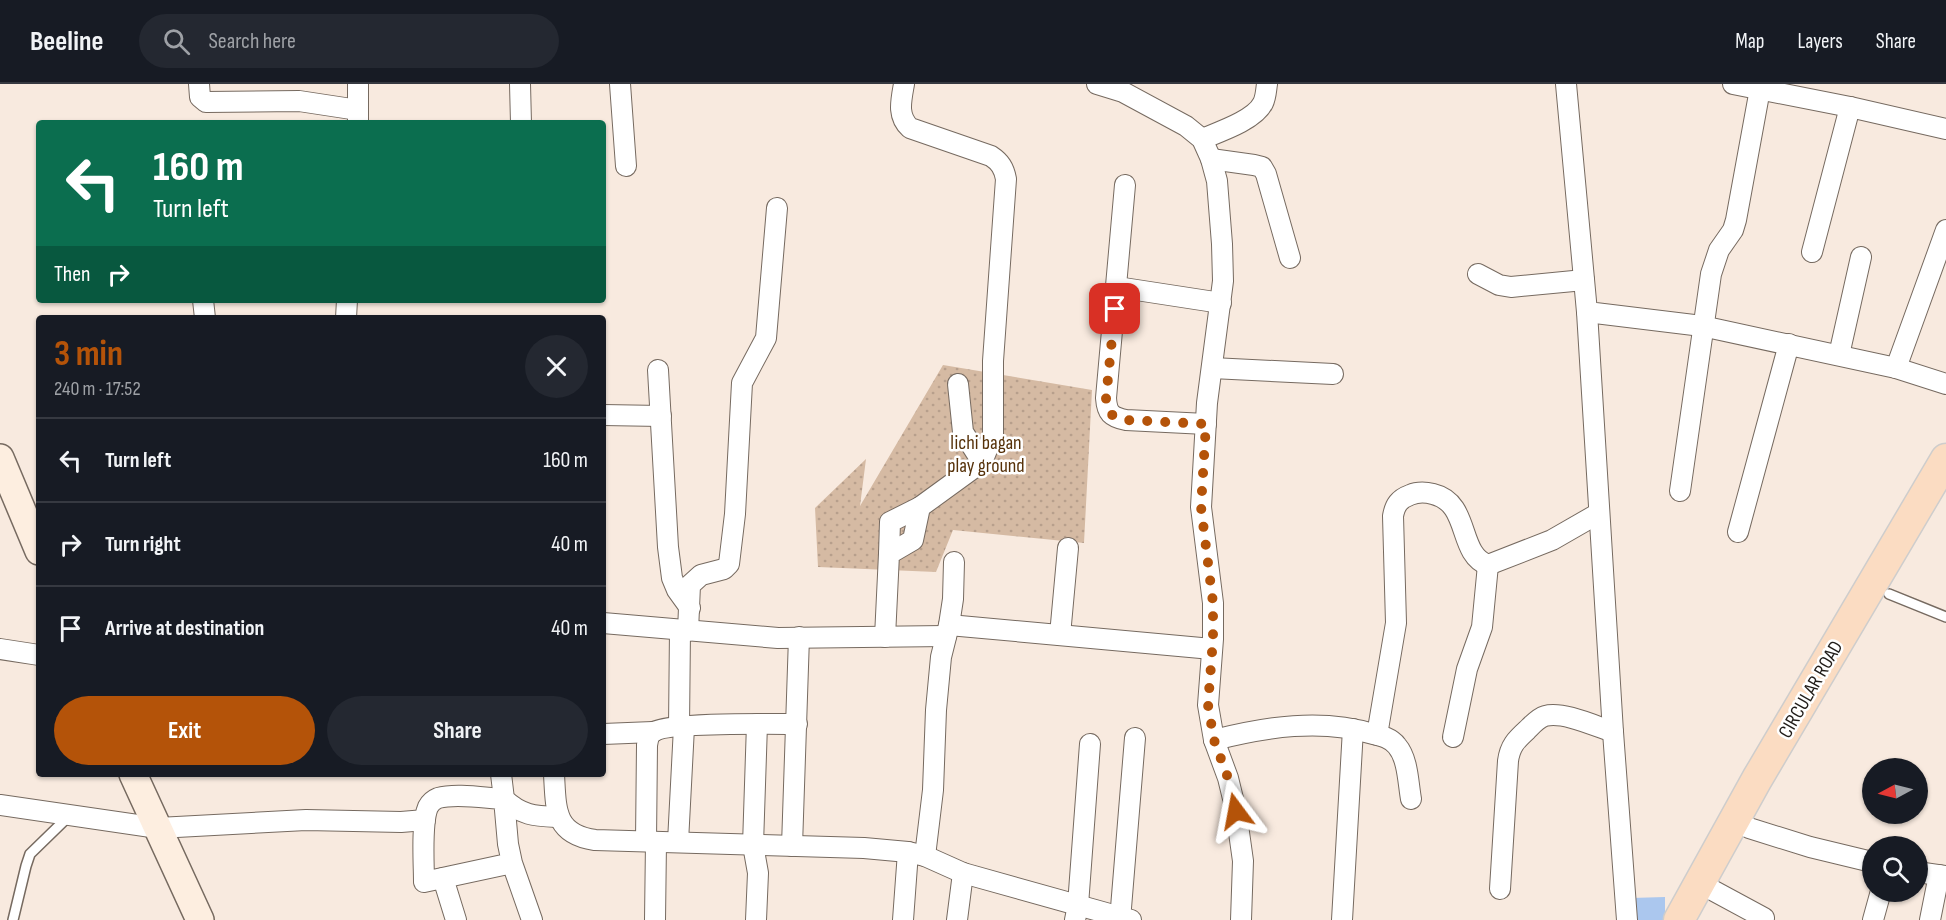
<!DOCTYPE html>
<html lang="en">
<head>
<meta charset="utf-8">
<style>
  body { margin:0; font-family:"Sofia Sans Condensed",sans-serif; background:#242831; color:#f1f3f6; height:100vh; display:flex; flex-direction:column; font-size:22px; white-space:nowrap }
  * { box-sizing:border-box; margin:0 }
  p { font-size:20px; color:#9ea1a6 }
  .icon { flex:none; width:33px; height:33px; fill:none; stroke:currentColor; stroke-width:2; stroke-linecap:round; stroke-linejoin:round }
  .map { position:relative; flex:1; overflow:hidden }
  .sheet { position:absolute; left:36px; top:231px; width:570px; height:462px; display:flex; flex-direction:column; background:#171b24; border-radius:6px; box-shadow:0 2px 4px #0004 }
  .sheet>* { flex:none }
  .hud { position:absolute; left:36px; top:36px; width:570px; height:183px; border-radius:6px; box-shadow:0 2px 4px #0004; background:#0b6e4f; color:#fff; overflow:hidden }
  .needle { width:39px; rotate:263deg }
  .buttons { position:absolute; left:1862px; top:674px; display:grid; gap:12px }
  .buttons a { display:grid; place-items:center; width:66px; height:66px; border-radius:50%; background:#171b24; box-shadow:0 2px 4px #0004; font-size:30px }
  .pin { position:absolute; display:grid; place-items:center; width:51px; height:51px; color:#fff; margin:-26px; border-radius:12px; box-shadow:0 3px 9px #0006 }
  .me { position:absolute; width:66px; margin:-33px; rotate:347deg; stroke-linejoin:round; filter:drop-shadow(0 0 4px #0008) }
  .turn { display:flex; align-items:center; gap:21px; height:126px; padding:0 18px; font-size:27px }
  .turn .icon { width:78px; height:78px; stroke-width:2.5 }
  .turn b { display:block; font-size:42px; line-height:51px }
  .then { display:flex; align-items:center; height:57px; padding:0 18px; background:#0003; gap:12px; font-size:22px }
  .round { display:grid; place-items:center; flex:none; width:63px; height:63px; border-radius:32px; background:#242831 }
  .summary { display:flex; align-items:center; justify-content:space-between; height:102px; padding:0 18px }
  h1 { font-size:36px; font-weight:700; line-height:45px; color:#b45309 }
  .primary-button { display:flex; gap:12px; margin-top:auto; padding:12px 18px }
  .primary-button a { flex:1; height:69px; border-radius:36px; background:#b45309; color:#fff; font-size:24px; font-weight:700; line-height:69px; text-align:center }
  .primary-button a+a { background:#242831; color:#f1f3f6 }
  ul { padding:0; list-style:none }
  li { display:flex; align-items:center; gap:18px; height:84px; padding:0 18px; border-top:2px solid #363941 }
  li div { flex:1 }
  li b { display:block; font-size:22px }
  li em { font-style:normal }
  header { display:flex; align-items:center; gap:36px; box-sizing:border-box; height:84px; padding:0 30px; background:#171b24; border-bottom:2px solid #363941 }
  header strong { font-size:28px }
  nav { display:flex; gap:33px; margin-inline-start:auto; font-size:21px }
  .search { width:420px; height:54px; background:#242831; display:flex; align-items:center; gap:15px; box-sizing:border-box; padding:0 21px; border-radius:33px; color:#9ea1a6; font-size:22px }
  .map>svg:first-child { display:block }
</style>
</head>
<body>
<header>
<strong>Beeline</strong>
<div class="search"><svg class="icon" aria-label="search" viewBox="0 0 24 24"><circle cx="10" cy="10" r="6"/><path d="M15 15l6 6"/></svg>Search here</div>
<nav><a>Map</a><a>Layers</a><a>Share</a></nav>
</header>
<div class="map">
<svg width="1946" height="836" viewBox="0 0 1946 836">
  <defs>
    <pattern id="park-dots" width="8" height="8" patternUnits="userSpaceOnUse" patternTransform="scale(1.5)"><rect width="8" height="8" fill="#d5baa3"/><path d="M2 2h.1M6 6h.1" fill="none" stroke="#b79f8c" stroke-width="1.8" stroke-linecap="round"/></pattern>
  </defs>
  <rect width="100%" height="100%" fill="#f8eadf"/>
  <path fill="url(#park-dots)" d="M943 281 1092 306 1084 459 953 446 936 488 818 483 815 424 866 375 860 422Z"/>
  <path fill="#abc7ee" d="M1665 813V836H1631V814Z"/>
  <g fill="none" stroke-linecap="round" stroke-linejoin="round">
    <g stroke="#766a60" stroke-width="12">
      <g id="lane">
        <path d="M1889 510 1946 533"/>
        <path d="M13 836 26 782 30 770 68 733"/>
      </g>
    </g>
    <g stroke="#766a60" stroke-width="22">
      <g id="street">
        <path d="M199 0 200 13 206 18 299 17 358 26"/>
        <path d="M520 0 521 39"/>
        <path d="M620 0 626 82"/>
        <path d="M1097 0 1123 8 1186 42 1202 55 1211 75 1217 97 1222 160 1223 197 1207 319 1201 423 1213 519V555L1208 621 1214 656 1228 694 1236 727 1243 777 1241 836"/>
        <path d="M1566 0 1587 228 1702 242 1896 284 1946 300"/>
        <path d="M1733 0 1850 23 1946 45"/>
        <path d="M358 39V0"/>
        <path d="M1202 55C1219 48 1255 36 1263 19 1266 13 1266 6 1267 0"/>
        <path d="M1211 75 1254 81 1262 83 1266 90 1290 174"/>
        <path d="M1125 101 1106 314C1107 329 1111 333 1126 336L1206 340"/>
        <path d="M1812 168 1850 23"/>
        <path d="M1478 190 1499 201 1511 203 1584 196"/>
        <path d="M1117 203 1221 219"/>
        <path d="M203 216 205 234"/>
        <path d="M1587 228 1613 648 1627 836"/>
        <path d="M346 234 347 216"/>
        <path d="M1839 271 1861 173"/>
        <path d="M1212 284 1333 290"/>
        <path d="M1896 284 1946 146"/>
        <path d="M658 286 668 463 672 494 677 506 690 524"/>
        <path d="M958 300 963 348 982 378"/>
        <path d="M603 331 661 332"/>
        <path d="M1680 407 1711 190 1719 166 1733 146 1736 136 1760 5"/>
        <path d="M1738 448 1789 260"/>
        <path d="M889 470 890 438 920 423"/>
        <path d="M603 539 778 554 946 552"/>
        <path d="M949 541 1212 565"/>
        <path d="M688 547 690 501 701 491 724 485 729 480 735 430 742 299 766 254 777 124"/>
        <path d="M1060 551 1068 464"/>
        <path d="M885 553 889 470 913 456 920 423 982 378 993 351V277L1006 95C1004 84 1000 78 991 72L910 44C897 32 901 17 904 0"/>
        <path d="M0 565 39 571"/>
        <path d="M679 643 680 546"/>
        <path d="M603 650 653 648"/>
        <path d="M1377 651 1396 539 1393 432C1395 421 1399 415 1410 411 1417 408 1425 408 1433 410 1471 419 1457 470 1488 481L1552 456 1599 429"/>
        <path d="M1453 653 1467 585 1482 543 1488 481"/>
        <path d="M1214 656C1266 643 1321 634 1373 650 1382 652 1391 654 1397 662 1408 675 1408 698 1411 715"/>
        <path d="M501 690 504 715C522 732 535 732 559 733"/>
        <path d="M554 690C556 725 554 750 595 756L864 764 908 768 925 772 963 789 1131 836"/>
        <path d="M0 721 158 744 306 736 401 738 425 736"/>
        <path d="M1749 744 1810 763 1872 778"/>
        <path d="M646 757 647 661C648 657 648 652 652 649 664 638 775 640 797 640"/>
        <path d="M678 758 684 643"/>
        <path d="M792 762 799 553"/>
        <path d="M925 772 933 706 936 626 941 573 949 541 953 515 954 478"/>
        <path d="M512 779 424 798C424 780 421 739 428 723 430 719 433 716 438 714 456 709 485 714 504 715L508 760 512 779 532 836"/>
        <path d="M1917 788 1946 792"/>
        <path d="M443 794 456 836"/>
        <path d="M1500 805 1508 677C1510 662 1516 656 1527 646 1532 641 1538 634 1545 632 1563 627 1595 642 1613 648"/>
        <path d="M1714 807 1764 834"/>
        <path d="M655 836 656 758"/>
        <path d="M756 836 758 789 753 761 757 640"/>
        <path d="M903 836 908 768"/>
        <path d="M957 836 963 789"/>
        <path d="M1075 836 1078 821 1090 660"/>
        <path d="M1120 836 1135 654"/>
        <path d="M1342 836 1353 645"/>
        <path d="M1873 836 1881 807"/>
        <path d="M1930 836 1939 791"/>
      </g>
    </g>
    <g stroke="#766a60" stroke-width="30">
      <g id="secondary">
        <path d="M0 374 39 467"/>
        <path d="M133 690 200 836"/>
      </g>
    </g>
    <g stroke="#cecdcc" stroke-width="33">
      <path id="primary" d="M1679 836 1757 695 1946 375"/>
    </g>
    <use href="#lane" stroke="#fff" stroke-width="9"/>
    <use href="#street" stroke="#fff" stroke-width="20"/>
    <use href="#secondary" stroke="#fdeee0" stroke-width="27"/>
    <use href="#primary" stroke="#fbdcc2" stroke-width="30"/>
  </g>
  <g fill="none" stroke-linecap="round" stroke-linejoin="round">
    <path stroke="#b45309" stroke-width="10" stroke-dasharray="0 18" d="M1115 225 1106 314C1107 329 1111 333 1126 336L1206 340 1201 423 1213 519V555L1208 621 1214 656 1228 694 1236 727"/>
  </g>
  <g text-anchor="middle" stroke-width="5" stroke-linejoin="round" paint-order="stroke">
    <g font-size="20" fill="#563109" stroke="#fff">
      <text x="986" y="365">lichi bagan<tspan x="986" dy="23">play ground</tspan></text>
    </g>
    <g font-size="20" fill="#211c18" stroke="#fff">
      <text transform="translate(1810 605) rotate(-60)" y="7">CIRCULAR ROAD</text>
    </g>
  </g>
</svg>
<div class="buttons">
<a><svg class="needle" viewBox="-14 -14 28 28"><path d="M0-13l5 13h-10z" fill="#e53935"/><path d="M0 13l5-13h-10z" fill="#9ea1a6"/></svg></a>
<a><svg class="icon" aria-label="search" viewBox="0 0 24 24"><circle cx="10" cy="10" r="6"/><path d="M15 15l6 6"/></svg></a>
</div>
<div class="pin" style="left:1115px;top:225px;background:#d93025"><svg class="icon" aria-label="arrive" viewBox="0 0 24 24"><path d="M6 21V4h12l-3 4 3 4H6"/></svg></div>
<svg class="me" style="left:1236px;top:727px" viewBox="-20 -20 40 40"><path d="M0-17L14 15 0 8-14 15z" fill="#b45309" stroke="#fff" stroke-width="4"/></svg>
<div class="hud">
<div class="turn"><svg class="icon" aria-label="left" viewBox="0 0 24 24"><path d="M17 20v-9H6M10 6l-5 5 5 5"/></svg><div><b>160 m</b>Turn left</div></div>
<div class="then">Then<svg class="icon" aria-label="right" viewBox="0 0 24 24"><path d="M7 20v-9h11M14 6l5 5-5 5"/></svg></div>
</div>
<section class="sheet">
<div class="summary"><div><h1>3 min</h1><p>240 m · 17:52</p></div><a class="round"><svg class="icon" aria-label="close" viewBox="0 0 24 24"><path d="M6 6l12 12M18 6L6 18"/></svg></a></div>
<ul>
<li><svg class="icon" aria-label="left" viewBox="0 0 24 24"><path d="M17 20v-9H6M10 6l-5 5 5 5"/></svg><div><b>Turn left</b></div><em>160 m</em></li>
<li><svg class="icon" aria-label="right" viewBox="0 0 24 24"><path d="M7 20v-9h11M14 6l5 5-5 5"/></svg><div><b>Turn right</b></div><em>40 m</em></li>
<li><svg class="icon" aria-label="arrive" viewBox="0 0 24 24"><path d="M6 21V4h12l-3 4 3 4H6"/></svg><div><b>Arrive at destination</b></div><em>40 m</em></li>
</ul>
<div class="primary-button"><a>Exit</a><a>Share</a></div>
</section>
</div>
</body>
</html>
